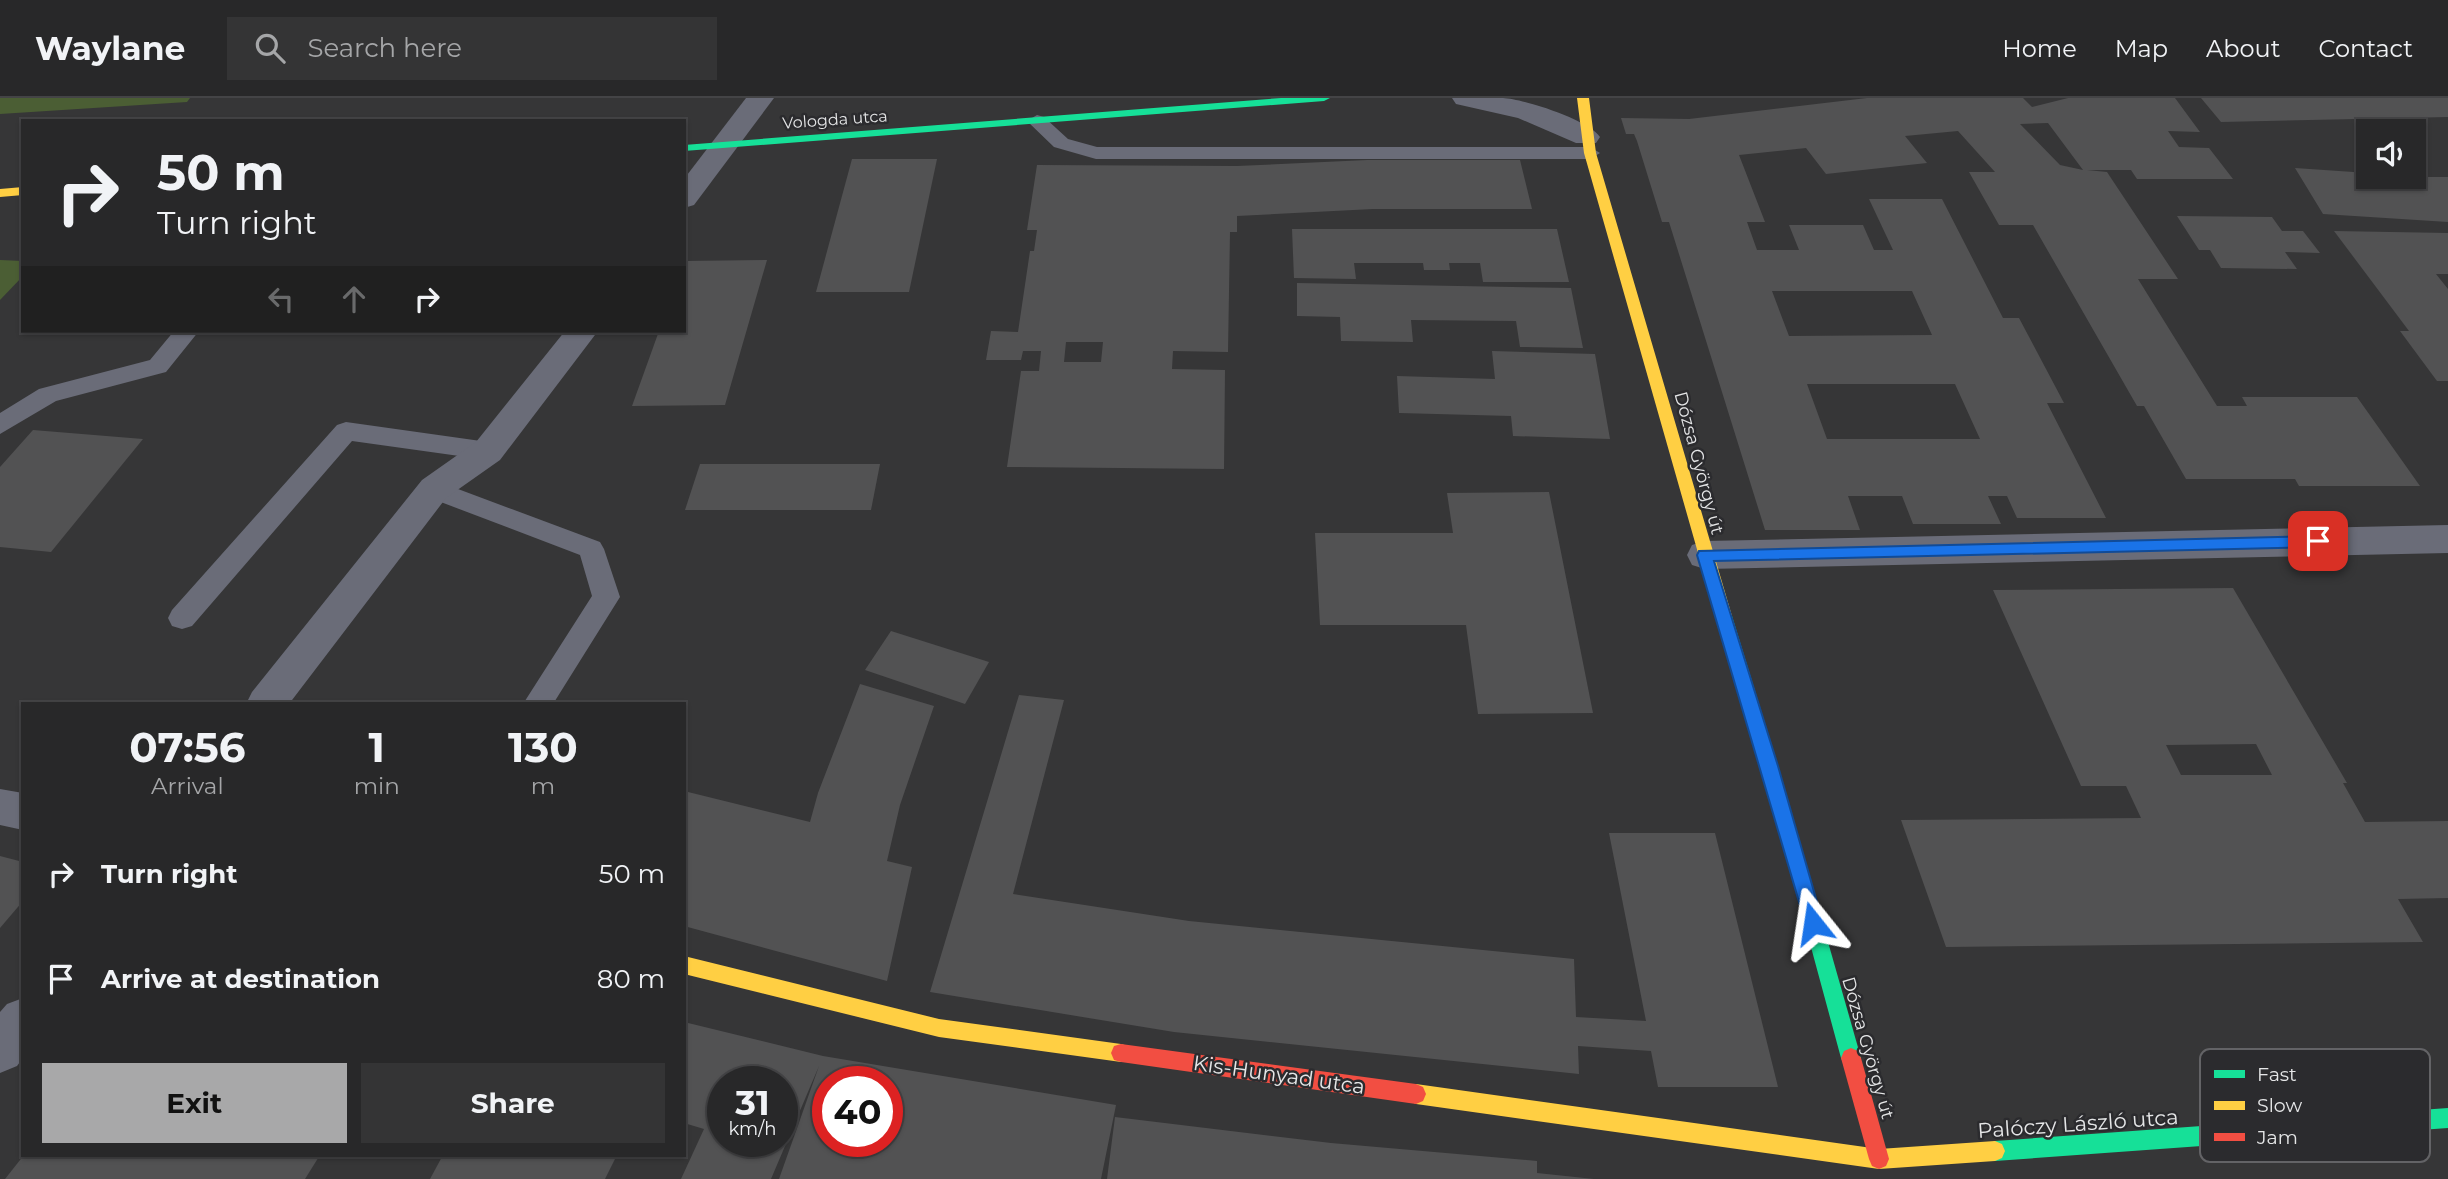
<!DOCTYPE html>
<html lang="en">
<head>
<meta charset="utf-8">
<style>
  body { margin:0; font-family:Montserrat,sans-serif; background:#343435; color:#f1f3f6; height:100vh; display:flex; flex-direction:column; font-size:26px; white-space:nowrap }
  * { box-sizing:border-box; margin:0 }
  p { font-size:23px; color:#a5a6a8 }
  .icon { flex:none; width:38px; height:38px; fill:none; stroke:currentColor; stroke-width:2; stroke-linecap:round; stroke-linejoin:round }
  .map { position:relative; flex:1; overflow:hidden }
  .side { position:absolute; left:21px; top:604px; width:665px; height:455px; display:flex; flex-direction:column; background:#282829; border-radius:0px; box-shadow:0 2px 5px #0004,0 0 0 2px #444446 }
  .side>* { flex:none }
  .top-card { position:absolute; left:21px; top:21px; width:665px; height:214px; border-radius:0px; box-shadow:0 2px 5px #0004,0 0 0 2px #444446; background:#282829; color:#f1f3f6; overflow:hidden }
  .fabs { position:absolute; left:2356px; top:21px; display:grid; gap:14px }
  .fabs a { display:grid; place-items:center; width:70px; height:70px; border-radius:0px; background:#282829; box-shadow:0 2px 5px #0004,0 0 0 2px #444446; font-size:35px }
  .speed { position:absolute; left:707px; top:968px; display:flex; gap:14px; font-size:35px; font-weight:700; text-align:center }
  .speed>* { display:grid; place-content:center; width:91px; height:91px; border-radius:50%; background:#282829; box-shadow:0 2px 5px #0004,0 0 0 2px #444446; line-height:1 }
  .speed small { font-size:18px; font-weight:400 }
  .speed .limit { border:10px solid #d22; background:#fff; color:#111 }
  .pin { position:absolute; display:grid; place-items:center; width:60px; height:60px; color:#fff; margin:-30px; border-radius:14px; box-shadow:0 4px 10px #0006 }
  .me { position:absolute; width:77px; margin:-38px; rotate:345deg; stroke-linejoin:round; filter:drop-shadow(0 0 5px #0008) }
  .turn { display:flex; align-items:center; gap:24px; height:147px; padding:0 21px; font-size:32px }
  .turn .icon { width:91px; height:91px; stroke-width:2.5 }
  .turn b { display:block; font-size:49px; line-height:60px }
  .lanes { display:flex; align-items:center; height:66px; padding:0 21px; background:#0003; justify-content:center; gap:35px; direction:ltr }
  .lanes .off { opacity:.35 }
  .eta { display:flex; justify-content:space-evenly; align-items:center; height:119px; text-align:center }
  .eta b { font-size:42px; font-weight:700; line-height:49px }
  .action { display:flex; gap:14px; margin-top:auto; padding:14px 21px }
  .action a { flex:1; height:80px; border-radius:0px; background:#a8a8a9; color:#111; font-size:28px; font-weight:700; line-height:80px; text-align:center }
  .action a+a { background:#343435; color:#f1f3f6 }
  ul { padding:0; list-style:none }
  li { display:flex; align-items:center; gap:21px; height:105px; padding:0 21px }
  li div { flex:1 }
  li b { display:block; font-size:26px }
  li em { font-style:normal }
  header { display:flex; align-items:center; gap:42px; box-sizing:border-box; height:98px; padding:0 35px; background:#282829; border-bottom:2px solid #444446 }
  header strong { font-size:33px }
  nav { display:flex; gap:38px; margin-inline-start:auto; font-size:24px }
  .search { width:490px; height:63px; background:#343435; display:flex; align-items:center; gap:18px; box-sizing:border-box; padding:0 24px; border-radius:0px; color:#a5a6a8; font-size:26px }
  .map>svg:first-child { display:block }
</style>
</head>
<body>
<header>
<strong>Waylane</strong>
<div class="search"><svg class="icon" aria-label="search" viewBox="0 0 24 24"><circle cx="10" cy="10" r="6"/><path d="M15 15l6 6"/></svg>Search here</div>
<nav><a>Home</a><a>Map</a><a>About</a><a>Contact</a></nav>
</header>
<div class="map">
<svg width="2448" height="1081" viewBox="0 0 2448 1081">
  <rect width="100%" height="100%" fill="#363637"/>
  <g fill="#4b5e34">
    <path d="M0 0H190L187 4 0 16Z"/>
    <path d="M0 162 23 163V178L0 202Z"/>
  </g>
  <g fill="#525253" fill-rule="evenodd">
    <path d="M1867 0H2023L2032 9 2068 0H2175L2200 34 2168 33 2179 49 2209 50 2233 81H2137L2131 72H2087L2107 74 2178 181H2138L2217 308H2247L2242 299H2357L2420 388H2299L2295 381H2186L2144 308H2137L2033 127H1999L1969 74H1995L1958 33 1905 38 1927 65 1826 76 1806 50 1739 57 1765 124H1747L1757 152H1799L1789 127H1863L1874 152H1893L1869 101H1942L2003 220H2019L2064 305H2047L2106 420H2017L2007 398H1988L2001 426H1913L1902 398H1848L1860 432H1765L1669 124H1662L1637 43 1634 36H1626L1621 20 1689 21ZM2048 25 2083 72 2060 67 2020 26ZM1772 193H1912L1932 237 1789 238ZM1807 286H1955L1980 341H1827Z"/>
    <path d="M2201 0H2448V19L2221 24Z"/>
    <path d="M852 61H937L909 194H816Z"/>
    <path d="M1367 62H1520L1532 111H1373L1237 118V134H1230L1228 254 1173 253 1172 271 1225 272 1224 371 1007 369 1021 273H1039L1041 253H1023L1021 262H986L991 233 1018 234 1030 153H1034L1037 132H1027L1037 67 1237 68ZM1066 244H1103L1101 264H1064Z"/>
    <path d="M2295 70 2368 75V79H2448V124L2323 116Z"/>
    <path d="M2177 118 2272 119 2282 133H2303L2320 155 2285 154 2297 171 2221 170 2210 152H2199Z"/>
    <path d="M1292 131H1557L1569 184H1483L1480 165H1449L1450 172H1424L1423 165H1354L1356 181 1294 180Z"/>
    <path d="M2334 133 2448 135V176H2436L2448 191V283H2437L2400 233H2409Z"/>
    <path d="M767 162 725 307 632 308 659 233H684V163Z"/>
    <path d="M1297 185 1571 190 1583 250 1520 249 1516 223 1411 222 1413 244 1341 243 1340 219 1297 218Z"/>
    <path d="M1492 253 1595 256 1610 341 1513 338 1511 318 1399 315 1397 278 1495 281Z"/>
    <path d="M33 332 143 341 51 454 0 449V369Z"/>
    <path d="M700 366H880L871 412H685Z"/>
    <path d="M1549 394 1593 615 1478 616 1466 527H1320L1315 435H1453L1447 395Z"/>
    <path d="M2233 490 2347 685H2343L2365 724 2448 723V800L2398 801 2423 844 1946 849 1901 722 2141 720 2126 688H2081L1993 492ZM2256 646 2272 677H2181L2166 647Z"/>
    <path d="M891 533 989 564 965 606 865 572Z"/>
    <path d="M860 586 934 608 900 707 887 763 912 769 887 883 684 828V693L810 724 818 695Z"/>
    <path d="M1019 597 1064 602 1013 796 1189 823 1574 861 1576 919 1646 923 1609 735H1715L1778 989H1658L1651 953 1578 948 1579 976 1174 934 930 894Z"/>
    <path d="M0 758 23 764V803L0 830Z"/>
    <path d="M684 924 823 958 1116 1007 1101 1081H779L819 968 771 1081H681L704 1031 684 1025ZM723 984H782V1043H723ZM828 984H887V1043H828Z"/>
    <path d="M1115 1019 1331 1045 1537 1063V1075L1594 1081H1107Z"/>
    <path d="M24 1057H320L305 1081H5Z"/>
    <path d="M443 1057H617L605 1081H430Z"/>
  </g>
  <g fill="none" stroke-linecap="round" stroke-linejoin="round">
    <g fill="#6a6c78" fill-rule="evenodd">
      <path d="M1037 17 1044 19 1068 41 1097 49H1590L1600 55 1590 61H1096L1054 49 1027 23Z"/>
      <path d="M174 233H199L166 274 56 303 0 336V315L39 291 150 262Z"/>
      <path d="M346 324 488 344 497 347 501 353 497 359 488 362 352 343 192 528 182 531 172 528 168 520 172 512 337 327Z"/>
      <path d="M434 382 600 444 604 451 620 499 553 606H523L592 498 580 457 425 398 421 391 425 384Z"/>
    </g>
    <g fill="#6a6c78" fill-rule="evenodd">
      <path d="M746 0H774L694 107 684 110V81Z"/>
      <path d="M1452 0C1469 0 1486 0 1503 0 1524 1 1589 22 1600 39L1596 45H1576L1518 20 1456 6Z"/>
      <path d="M565 233H598L500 362 446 400 289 606H246L252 594 422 382 476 344Z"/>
      <path d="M2448 427V455L1705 471 1692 467 1687 457 1692 447 1705 443Z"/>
      <path d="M0 691 23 695V732L0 727Z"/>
      <path d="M23 900V960L17 968 0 975V914L7 906Z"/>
    </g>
    <g fill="#16e098" fill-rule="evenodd">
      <path d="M1281 0H1330L1324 3 684 53V47Z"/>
      <path d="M1724 512 1729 514 1732 518 1778 668 1861 960 1858 967 1851 970 1844 967 1841 960 1762 668 1716 518 1719 514Z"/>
      <path d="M2448 1010V1030L1995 1063 1988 1060 1985 1053 1988 1046 1995 1043Z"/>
    </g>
    <g fill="#ffcf43" fill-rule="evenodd">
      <path d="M1577 0H1589L1596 55 1732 518 1729 522H1719L1716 518 1584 55Z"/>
      <path d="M23 89V97L0 99V91Z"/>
      <path d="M684 858 939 921 1121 946 1128 948 1131 955 1128 962 1121 964 939 939 684 876Z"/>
      <path d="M1416 986 1879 1051 1995 1043 2002 1046 2005 1053 2002 1060 1995 1063 1879 1071 1416 1006 1409 1003 1406 996 1409 989Z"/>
    </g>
    <g fill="#f24e42" fill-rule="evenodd">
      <path d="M1121 946 1416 986 1423 989 1426 996 1423 1003 1416 1006 1121 964 1114 962 1111 955 1114 948Z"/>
      <path d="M1851 950 1858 953 1861 960 1889 1061 1886 1068 1879 1071 1872 1068 1869 1061 1841 960 1844 953Z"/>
    </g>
  </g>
  <path fill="#1a73e8" stroke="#114b97" stroke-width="2" d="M2318 438 2325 443 2318 449 1714 463 1778 668 1823 825 1820 831 1813 834 1807 831 1697 457 1699 453Z"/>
  <g text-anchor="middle" stroke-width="5" stroke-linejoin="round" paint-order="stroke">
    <g font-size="16" fill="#e5e6e7" stroke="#2b2b2e">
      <text transform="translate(835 21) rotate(-4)" y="6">Vologda utca</text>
    </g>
    <g font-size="18" fill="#e5e6e7" stroke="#2b2b2e">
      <text transform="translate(1699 365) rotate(75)" y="6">Dózsa György út</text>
      <text transform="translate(1868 950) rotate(74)" y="6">Dózsa György út</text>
    </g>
    <g font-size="21" fill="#e5e6e7" stroke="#2b2b2e">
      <text transform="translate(1279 977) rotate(8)" y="7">Kis-Hunyad utca</text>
      <text transform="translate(2078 1026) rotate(-4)" y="7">Palóczy László utca</text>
    </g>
  </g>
  <rect x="2200" y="951" width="230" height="113" rx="10" fill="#2b2b2e" stroke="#636366" stroke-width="2"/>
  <rect x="2214" y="972" width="31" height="8" fill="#16e098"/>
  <rect x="2214" y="1003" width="31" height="9" fill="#ffcf43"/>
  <rect x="2214" y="1035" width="31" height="8" fill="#f24e42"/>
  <g font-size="19" fill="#e5e6e7">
    <text x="2257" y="983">Fast</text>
    <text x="2257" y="1014">Slow</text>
    <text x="2257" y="1046">Jam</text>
  </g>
</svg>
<div class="fabs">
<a><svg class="icon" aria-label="sound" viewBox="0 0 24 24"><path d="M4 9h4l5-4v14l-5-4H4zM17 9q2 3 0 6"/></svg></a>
</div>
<div class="speed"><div>31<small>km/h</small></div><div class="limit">40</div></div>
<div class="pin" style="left:2318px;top:443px;background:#d93025"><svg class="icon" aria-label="arrive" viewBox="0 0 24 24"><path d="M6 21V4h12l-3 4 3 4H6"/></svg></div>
<svg class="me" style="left:1813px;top:825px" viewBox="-20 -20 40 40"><path d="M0-17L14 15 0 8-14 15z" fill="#1a73e8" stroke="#fff" stroke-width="4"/></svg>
<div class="top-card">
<div class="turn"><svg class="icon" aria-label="right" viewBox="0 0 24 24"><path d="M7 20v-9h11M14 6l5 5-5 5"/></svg><div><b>50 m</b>Turn right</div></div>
<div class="lanes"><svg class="icon off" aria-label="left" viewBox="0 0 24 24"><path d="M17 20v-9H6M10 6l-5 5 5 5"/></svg><svg class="icon off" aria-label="ahead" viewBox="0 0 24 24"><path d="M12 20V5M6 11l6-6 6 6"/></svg><svg class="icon" aria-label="right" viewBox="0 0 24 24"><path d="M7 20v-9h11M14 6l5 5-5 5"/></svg></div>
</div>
<section class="side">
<div class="eta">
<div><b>07:56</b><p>Arrival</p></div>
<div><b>1</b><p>min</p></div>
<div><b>130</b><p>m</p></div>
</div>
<ul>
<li><svg class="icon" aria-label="right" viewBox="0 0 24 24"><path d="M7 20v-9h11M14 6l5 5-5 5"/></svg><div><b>Turn right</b></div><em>50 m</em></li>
<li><svg class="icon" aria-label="arrive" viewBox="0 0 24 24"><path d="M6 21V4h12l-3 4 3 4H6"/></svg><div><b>Arrive at destination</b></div><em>80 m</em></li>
</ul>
<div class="action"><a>Exit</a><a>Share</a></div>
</section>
</div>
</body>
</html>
